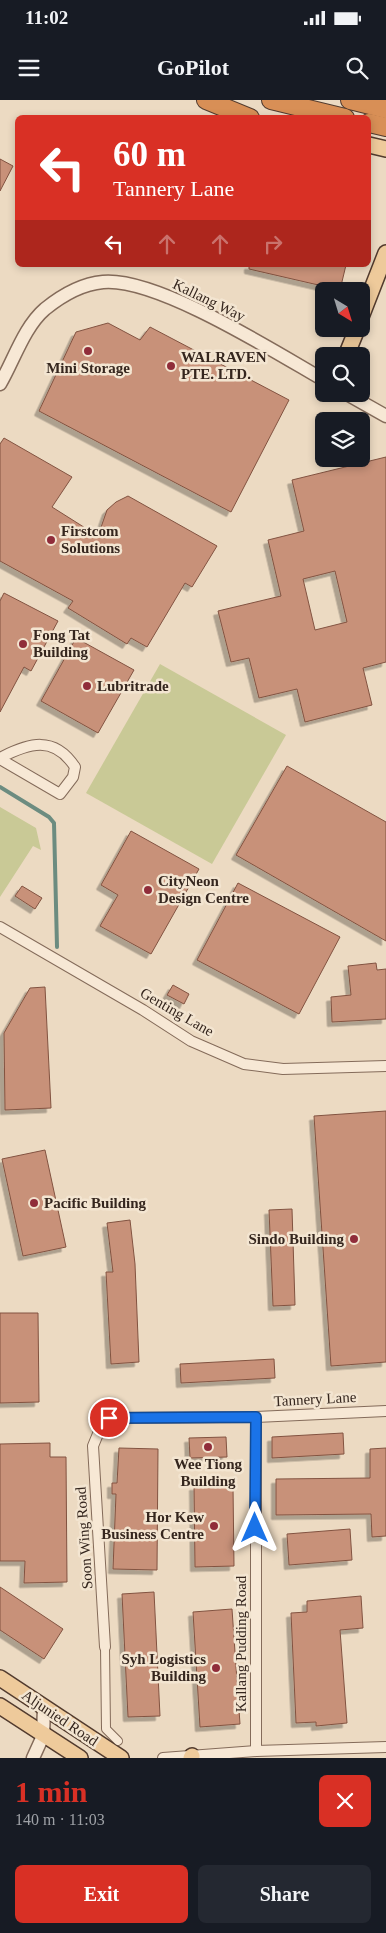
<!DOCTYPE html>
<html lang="en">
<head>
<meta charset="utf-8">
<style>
  body { margin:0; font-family:"Times New Roman",serif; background:#242831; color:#f1f3f6; height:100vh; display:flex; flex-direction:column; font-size:19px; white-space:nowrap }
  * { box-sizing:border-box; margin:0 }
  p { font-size:16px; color:#9ea1a6 }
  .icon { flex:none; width:28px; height:28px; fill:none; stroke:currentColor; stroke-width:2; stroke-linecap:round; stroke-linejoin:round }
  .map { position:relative; height:1658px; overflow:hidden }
  .panel { display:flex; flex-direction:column; background:#171b24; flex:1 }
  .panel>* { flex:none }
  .top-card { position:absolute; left:15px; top:15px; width:356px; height:152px; border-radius:8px; box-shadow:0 2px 8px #0003; background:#d93025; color:#fff; overflow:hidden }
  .needle { width:32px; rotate:142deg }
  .buttons { position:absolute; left:315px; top:182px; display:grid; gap:10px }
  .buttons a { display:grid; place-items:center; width:55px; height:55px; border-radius:8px; background:#171b24; box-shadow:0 2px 8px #0003; font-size:25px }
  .pin { position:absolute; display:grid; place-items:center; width:42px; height:42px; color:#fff; margin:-21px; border:2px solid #fff; border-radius:50%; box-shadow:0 1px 5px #0007 }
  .me { position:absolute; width:55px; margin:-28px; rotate:0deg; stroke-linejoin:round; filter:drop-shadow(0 0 4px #0008) }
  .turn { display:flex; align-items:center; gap:18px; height:105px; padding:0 15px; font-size:22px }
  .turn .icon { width:65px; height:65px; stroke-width:2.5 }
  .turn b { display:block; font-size:35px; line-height:42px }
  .lanes { display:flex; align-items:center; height:48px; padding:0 15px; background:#0003; justify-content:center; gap:25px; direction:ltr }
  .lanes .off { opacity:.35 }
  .round { display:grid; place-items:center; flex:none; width:52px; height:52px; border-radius:8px; background:#242831 }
  .head { display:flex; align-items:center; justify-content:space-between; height:85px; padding:0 15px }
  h1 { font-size:30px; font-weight:600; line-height:38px; color:#d93025 }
  .cta { display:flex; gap:10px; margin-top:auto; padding:10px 15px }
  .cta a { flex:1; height:58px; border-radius:8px; background:#d93025; color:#fff; font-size:20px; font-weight:600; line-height:58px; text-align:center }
  .cta a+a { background:#242831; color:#f1f3f6 }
  .status { display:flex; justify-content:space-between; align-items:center; height:35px; padding:0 25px; background:#171b24; direction:ltr }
  .status svg { height:14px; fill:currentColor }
  header { display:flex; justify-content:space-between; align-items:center; height:65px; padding:0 15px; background:#171b24; font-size:22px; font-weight:600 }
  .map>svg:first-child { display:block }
</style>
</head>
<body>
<div class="status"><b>11:02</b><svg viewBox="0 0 49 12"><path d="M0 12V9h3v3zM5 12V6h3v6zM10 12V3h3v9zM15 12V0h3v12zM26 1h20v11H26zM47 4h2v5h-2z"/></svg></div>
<header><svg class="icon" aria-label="menu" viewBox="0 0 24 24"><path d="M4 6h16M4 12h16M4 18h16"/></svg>GoPilot<svg class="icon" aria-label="search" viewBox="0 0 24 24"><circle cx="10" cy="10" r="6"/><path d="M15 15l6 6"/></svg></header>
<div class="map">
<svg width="386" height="1658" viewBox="0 0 386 1658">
  <defs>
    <filter id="shadow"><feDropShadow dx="-4.5" dy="4.5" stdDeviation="0" flood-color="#0004"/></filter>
  </defs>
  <rect width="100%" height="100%" fill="#ecdac2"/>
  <g fill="#c9c996">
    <path d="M160 564 286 635 212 764 86 693Z"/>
    <path d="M0 707 36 728 41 750 33 746 0 797Z"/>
  </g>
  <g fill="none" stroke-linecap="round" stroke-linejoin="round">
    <path stroke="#6c8c80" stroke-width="4" d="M0 687 49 717 54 723 57 847"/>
  </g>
  <g fill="#c89179" stroke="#825341" fill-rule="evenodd" filter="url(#shadow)">
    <path d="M0 59 13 66 0 91Z"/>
    <path d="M249 165H346L340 190 249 169Z"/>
    <path d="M108 223 140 240 150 227 289 300 231 412 39 311 76 232Z"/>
    <path d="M4 338 72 377 52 407 98 436 107 410 116 402 128 396 217 446 192 487 185 483 147 547 131 538 127 544 68 508 73 501 0 461V344Z"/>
    <path d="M386 357V562L363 568 372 605 305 622 297 589 259 598 249 558 231 562 218 511 281 496 268 440 304 431 292 380ZM335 471 347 522 315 530 303 479Z"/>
    <path d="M4 493 58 521 31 571 24 567 0 612V501Z"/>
    <path d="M76 538 134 570 98 633 41 601Z"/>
    <path d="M287 666 386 722V841L236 755Z"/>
    <path d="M131 731 199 769 151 854 100 826 118 795 101 785Z"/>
    <path d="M238 783 340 837 299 914 197 860Z"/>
    <path d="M22 786 42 798 35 809 15 796Z"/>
    <path d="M376 863 377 870 386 869V919L332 922 331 897 351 895 348 866Z"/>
    <path d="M173 885 189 894 184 904 167 895Z"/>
    <path d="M45 887 51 1008 5 1010 4 933 30 888Z"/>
    <path d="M386 1011V1262L331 1266 314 1016Z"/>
    <path d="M45 1050 66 1147 23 1156 2 1059Z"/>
    <path d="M292 1109 295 1205 273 1206 269 1110Z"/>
    <path d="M130 1120 135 1164 139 1262 111 1264 106 1172H113L107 1123Z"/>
    <path d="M0 1213H38L39 1302 0 1303Z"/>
    <path d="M274 1259 275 1278 181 1283 180 1264Z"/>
    <path d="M343 1333 344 1354 272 1358V1337Z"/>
    <path d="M226 1337 227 1357 190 1358 189 1338Z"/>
    <path d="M50 1343V1357H66L67 1482 24 1483 25 1461H0V1344Z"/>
    <path d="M119 1348 158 1349 157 1470 113 1469 116 1394H112V1383H117Z"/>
    <path d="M386 1348V1436L372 1437 371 1414 276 1415V1379L370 1378V1349Z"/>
    <path d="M194 1386H233L234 1466 195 1467Z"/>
    <path d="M350 1429 352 1460 289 1465 287 1434Z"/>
    <path d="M0 1487 63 1529 44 1559 0 1530Z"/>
    <path d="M154 1492 160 1616 128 1617 122 1494Z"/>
    <path d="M361 1496 363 1528 340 1530 347 1623 316 1626V1622L296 1623 291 1513 307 1512V1501Z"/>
    <path d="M232 1509 240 1624 200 1627 193 1512Z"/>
  </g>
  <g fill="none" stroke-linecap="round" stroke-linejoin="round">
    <g stroke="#846b5a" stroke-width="10">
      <path id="pedestrian" d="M105 1547 106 1629 118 1641"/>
    </g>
    <g stroke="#846b5a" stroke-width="12">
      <g id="minor">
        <path d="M0 658C29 643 54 635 75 667L73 677 60 694 0 659"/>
        <path d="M0 827 143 910 191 941 244 964 283 969 386 966"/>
        <path d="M105 1547 93 1346 100 1329 109 1318 256 1317 386 1311"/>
        <path d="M256 1651V1317"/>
        <path d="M163 1658 256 1651 386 1647"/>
      </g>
    </g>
    <g stroke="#846b5a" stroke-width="15">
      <g id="tertiary">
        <path d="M0 284C14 260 24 227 45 209 61 196 81 184 103 182 157 177 275 252 324 280"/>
        <path d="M347 294 386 316"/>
        <path d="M33 1658 43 1636 44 1607"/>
      </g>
    </g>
    <g stroke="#523b2e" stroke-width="18">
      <g id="primary">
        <path d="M369 45 386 49"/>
        <path d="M361 217 386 153"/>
        <path d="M346 256 357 229"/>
        <path d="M0 1578 121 1658"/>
        <path d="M0 1606 80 1658"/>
        <path d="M191 1658 192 1656"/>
      </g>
    </g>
    <g stroke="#523b2e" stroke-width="20">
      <g id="motorway">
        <path d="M206 0 250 18"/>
        <path d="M271 0 345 18"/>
        <path d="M350 0 386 9"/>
        <path d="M369 23 386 27"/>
      </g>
    </g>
    <use href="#pedestrian" stroke="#f7e8d5" stroke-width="8"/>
    <use href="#minor" stroke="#f7e8d5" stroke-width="10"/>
    <use href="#tertiary" stroke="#f7e8d5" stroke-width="12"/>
    <use href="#primary" stroke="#eeca9b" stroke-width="15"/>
    <use href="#motorway" stroke="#d88f56" stroke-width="18"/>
  </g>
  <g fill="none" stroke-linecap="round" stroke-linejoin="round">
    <g stroke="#114b97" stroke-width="12">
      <path id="route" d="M109 1318 256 1317 255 1428"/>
    </g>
    <use href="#route" stroke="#1a73e8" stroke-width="9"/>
  </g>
  <g fill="#902d3a" stroke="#f3e5d1" stroke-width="2">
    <circle cx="88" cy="251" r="5"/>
    <circle cx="171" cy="266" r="5"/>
    <circle cx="51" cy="440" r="5"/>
    <circle cx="23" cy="544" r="5"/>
    <circle cx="87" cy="586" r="5"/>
    <circle cx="148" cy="790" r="5"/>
    <circle cx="34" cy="1103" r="5"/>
    <circle cx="354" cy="1139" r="5"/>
    <circle cx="208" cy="1347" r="5"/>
    <circle cx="214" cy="1426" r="5"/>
    <circle cx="216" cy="1568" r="5"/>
  </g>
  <g text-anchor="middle" stroke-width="5" stroke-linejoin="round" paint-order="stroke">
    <g font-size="15" fill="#35261e" stroke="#f3e5d1">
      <text transform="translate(209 200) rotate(26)" y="5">Kallang Way</text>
      <text transform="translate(177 912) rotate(30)" y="5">Genting Lane</text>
      <text transform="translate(315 1299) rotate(-3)" y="5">Tannery Lane</text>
      <text transform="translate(84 1438) rotate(-94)" y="5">Soon Wing Road</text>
      <text transform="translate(241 1544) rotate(-90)" y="5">Kallang Pudding Road</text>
      <text transform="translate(60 1618) rotate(34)" y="5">Aljunied Road</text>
    </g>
    <g font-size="15" font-weight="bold" fill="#35261e" stroke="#f3e5d1" text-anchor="start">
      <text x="181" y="262">WALRAVEN<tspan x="181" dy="17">PTE. LTD.</tspan></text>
      <text x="88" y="273" text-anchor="middle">Mini Storage</text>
      <text x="61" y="436">Firstcom<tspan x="61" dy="17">Solutions</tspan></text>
      <text x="33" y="540">Fong Tat<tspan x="33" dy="17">Building</tspan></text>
      <text x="97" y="591">Lubritrade</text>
      <text x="158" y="786">CityNeon<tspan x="158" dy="17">Design Centre</tspan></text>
      <text x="44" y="1108">Pacific Building</text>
      <text x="344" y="1144" text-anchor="end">Sindo Building</text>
      <text x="208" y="1369" text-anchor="middle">Wee Tiong<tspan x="208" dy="17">Building</tspan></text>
      <text x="204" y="1422" text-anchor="end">Hor Kew<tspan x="204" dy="17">Business Centre</tspan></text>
      <text x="206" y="1564" text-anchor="end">Syh Logistics<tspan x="206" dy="17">Building</tspan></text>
    </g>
  </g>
</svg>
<div class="buttons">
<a><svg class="needle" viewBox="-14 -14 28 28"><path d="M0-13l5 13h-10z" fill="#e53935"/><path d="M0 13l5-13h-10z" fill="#9ea1a6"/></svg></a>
<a><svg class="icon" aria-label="search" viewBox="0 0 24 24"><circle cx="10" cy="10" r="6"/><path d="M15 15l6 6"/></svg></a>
<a><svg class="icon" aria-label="layers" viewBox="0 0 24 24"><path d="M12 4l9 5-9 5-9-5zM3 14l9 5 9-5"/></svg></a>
</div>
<div class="pin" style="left:109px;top:1318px;background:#d93025"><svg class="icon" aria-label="arrive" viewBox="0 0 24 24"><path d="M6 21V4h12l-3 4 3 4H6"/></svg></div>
<svg class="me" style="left:255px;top:1428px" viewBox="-20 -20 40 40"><path d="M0-17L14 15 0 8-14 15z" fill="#1a73e8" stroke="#fff" stroke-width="4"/></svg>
<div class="top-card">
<div class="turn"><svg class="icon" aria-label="left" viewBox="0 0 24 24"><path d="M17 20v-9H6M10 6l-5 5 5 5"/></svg><div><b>60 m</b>Tannery Lane</div></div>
<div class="lanes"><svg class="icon" aria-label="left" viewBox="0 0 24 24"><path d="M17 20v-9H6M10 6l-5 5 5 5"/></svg><svg class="icon off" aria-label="ahead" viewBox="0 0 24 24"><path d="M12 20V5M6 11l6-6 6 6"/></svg><svg class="icon off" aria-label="ahead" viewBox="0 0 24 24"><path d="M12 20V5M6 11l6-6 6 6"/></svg><svg class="icon off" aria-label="right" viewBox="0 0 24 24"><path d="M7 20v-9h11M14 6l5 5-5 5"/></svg></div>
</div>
</div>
<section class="panel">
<div class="head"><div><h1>1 min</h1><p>140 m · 11:03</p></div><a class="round" style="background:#d93025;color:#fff"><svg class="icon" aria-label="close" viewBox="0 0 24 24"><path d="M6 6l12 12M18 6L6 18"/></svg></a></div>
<div class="cta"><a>Exit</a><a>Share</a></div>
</section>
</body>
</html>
